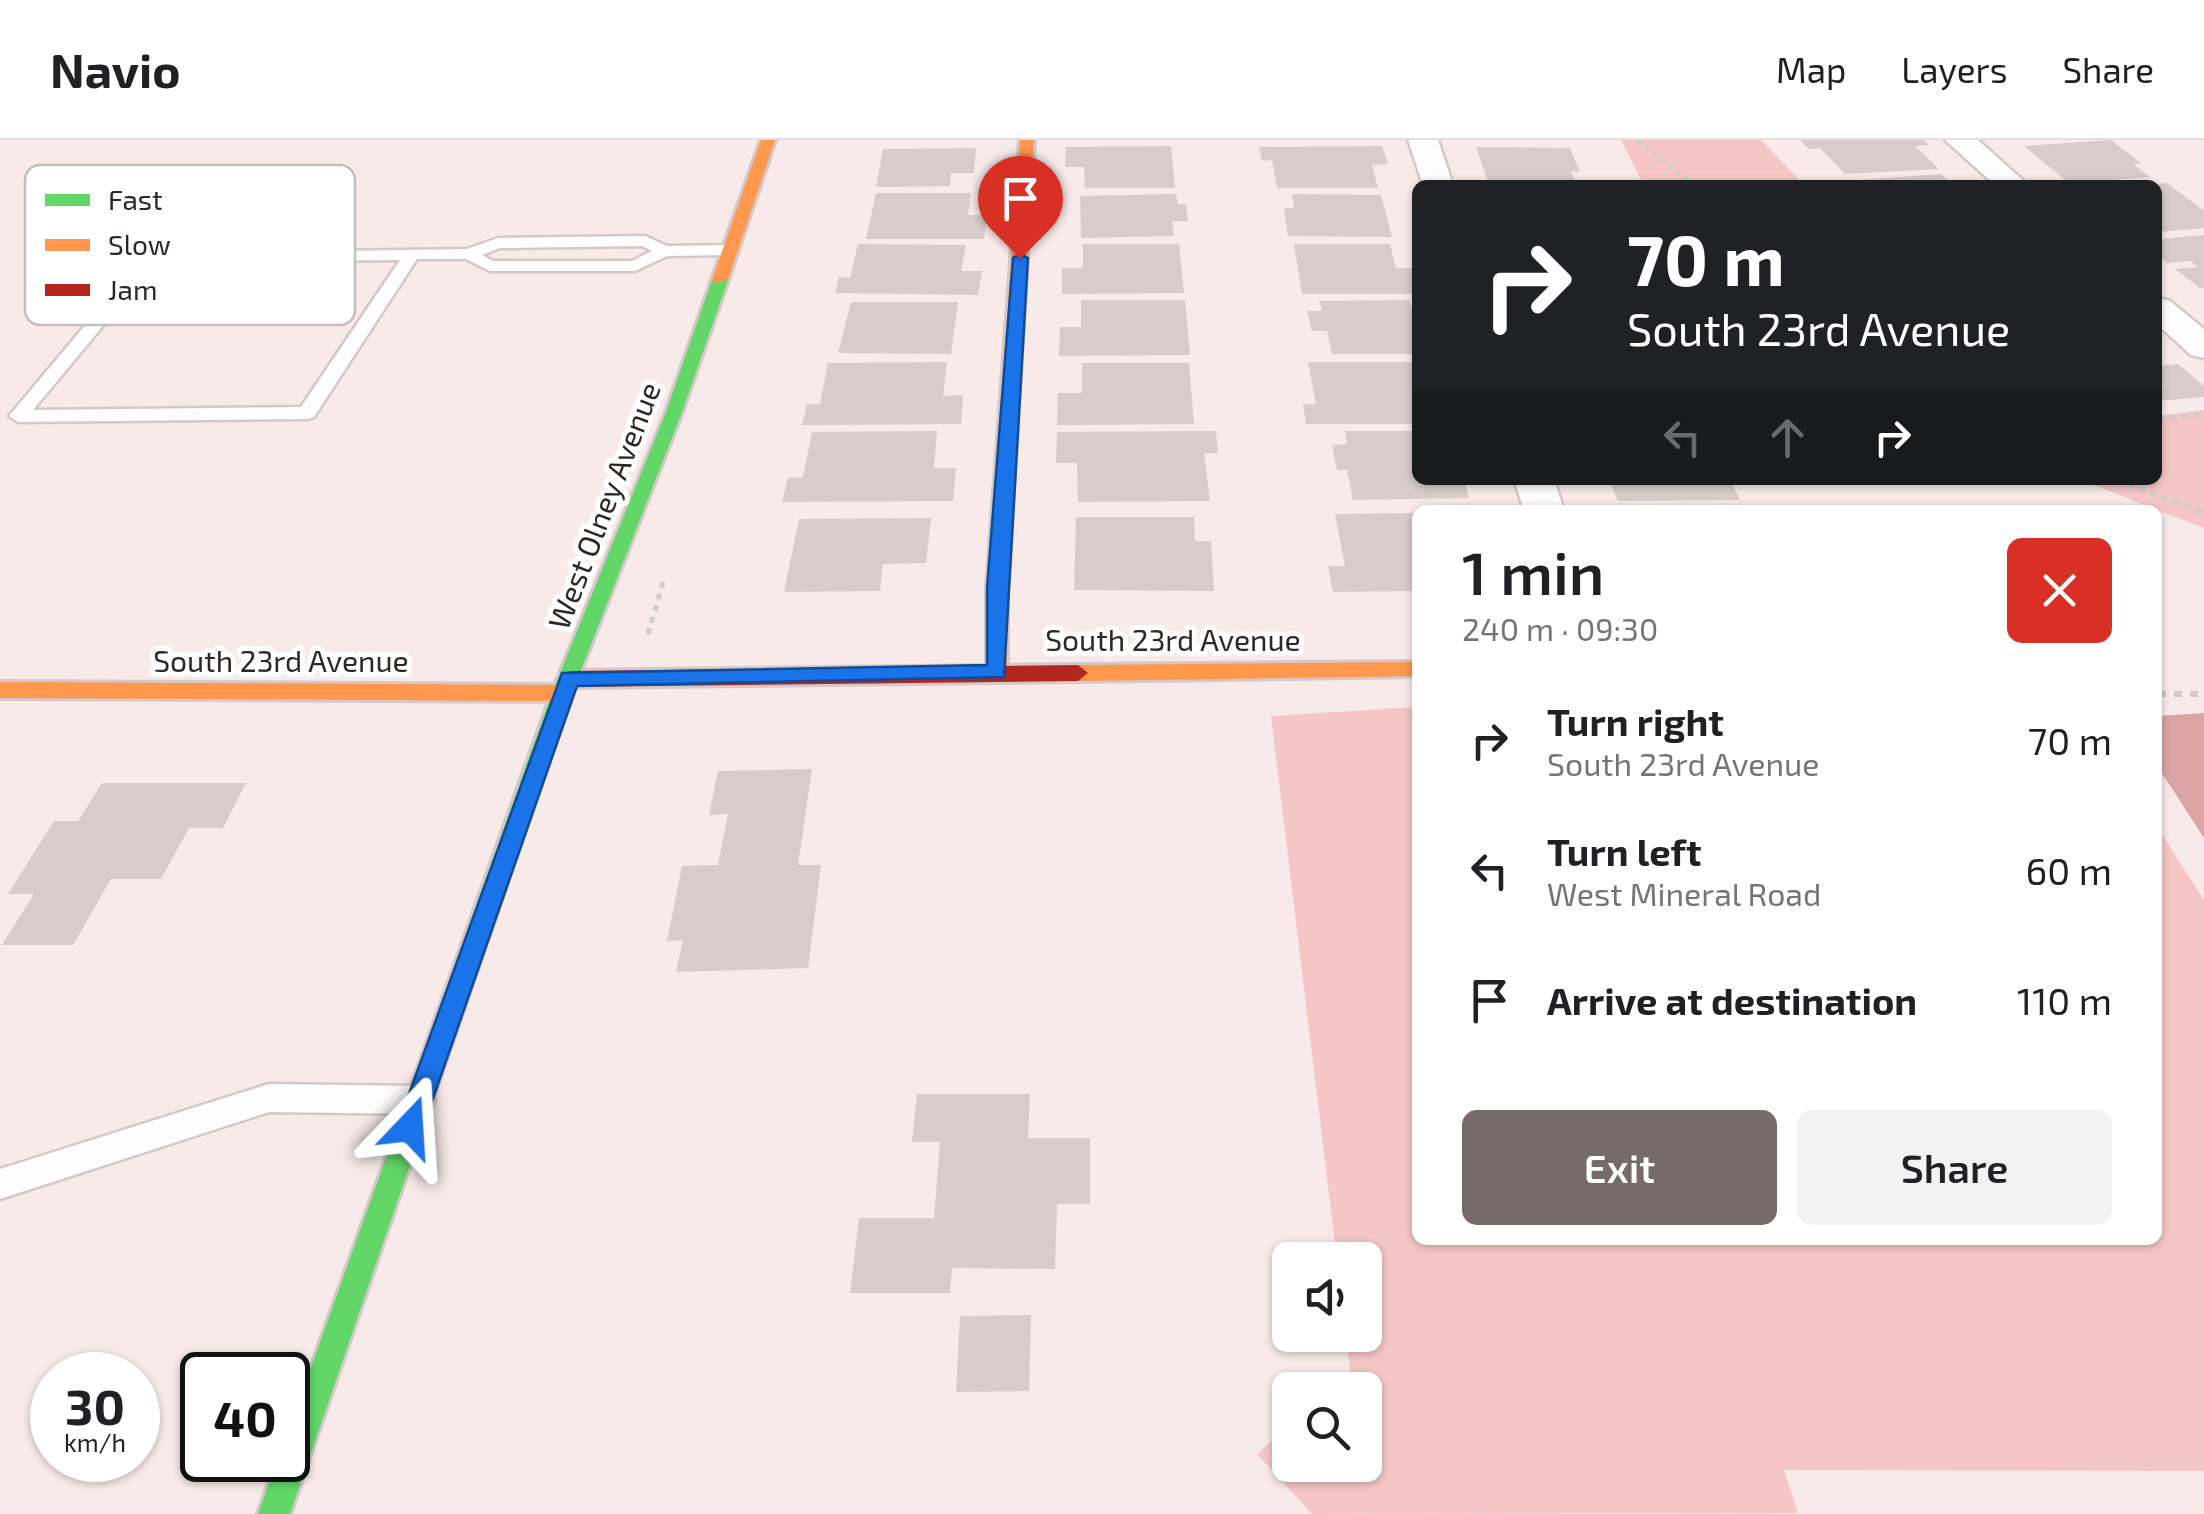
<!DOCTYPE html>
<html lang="en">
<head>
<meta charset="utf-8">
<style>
  body { margin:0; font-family:"Exo 2",sans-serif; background:#f2f2f2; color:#202124; height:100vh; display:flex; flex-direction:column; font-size:38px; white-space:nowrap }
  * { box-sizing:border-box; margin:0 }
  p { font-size:32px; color:#757577 }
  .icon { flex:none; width:55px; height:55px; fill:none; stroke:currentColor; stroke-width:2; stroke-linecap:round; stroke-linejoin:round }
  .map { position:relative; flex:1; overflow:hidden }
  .sheet { position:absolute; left:1412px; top:365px; width:750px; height:740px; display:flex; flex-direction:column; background:#fff; border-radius:15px; box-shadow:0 2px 8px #0004 }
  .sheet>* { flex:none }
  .top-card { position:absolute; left:1412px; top:40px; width:750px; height:305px; border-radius:15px; box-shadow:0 2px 8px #0004; background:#202124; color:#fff; overflow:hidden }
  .controls { position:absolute; left:1272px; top:1102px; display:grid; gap:20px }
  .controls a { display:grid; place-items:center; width:110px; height:110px; border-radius:15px; background:#fff; box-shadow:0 2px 8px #0004; font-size:50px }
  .speed { position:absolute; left:30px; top:1212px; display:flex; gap:20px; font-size:50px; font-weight:700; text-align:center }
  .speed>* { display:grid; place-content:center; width:130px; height:130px; border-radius:50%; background:#fff; box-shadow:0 2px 8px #0004; line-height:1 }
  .speed small { font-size:25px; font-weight:400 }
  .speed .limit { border:5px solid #111; border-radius:15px; background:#fff; color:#111 }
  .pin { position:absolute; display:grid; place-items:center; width:85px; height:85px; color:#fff; margin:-102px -42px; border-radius:50% 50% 50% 0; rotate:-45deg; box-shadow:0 0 10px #0007 }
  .pin .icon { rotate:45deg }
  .me { position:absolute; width:110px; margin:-55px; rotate:20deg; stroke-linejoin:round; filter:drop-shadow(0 0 8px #0008) }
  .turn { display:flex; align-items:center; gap:35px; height:210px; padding:0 50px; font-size:45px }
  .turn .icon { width:130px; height:130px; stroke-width:2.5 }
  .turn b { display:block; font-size:70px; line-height:85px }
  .lanes { display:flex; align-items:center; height:95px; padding:0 50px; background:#0003; justify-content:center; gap:50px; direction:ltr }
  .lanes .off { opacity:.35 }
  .round { display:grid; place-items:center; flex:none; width:105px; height:105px; border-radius:15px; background:#f2f2f2 }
  .head { display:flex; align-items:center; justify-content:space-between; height:170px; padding:0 50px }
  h1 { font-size:60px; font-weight:600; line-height:75px }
  .button { display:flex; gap:20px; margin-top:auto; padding:20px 50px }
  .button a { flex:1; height:115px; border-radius:15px; background:#766a6a; color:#fff; font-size:40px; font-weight:600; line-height:115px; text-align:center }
  .button a+a { background:#f2f2f2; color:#202124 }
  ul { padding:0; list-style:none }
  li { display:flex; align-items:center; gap:30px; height:130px; padding:0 50px }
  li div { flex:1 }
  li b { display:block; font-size:38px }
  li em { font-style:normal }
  header { display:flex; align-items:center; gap:60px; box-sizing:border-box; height:140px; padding:0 50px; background:#fff; border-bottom:2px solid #e0e0e0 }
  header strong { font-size:48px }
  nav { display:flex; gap:55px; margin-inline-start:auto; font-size:35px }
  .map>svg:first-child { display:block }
</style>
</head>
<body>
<header>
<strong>Navio</strong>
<nav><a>Map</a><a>Layers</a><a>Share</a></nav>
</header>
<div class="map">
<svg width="2204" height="1374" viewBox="0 0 2204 1374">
  <rect width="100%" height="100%" fill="#f7eae9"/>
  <g fill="#f4c7c6">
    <path d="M1621 0H1761L1804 45H1644Z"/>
    <path d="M2204 270V388L2081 340H2158V276Z"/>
    <path d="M1417 567 1418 1100H2158V688L2204 760V1331L1784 1330 1798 1373 1312 1374 1257 1314 1290 1285V1325H1365V1250H1330L1350 1231 1346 1195H1365V1120H1337L1271 576Z"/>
  </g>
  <path fill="#daa3a4" d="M2204 573V698L2158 627V576Z"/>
  <g fill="#d7cbcb">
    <path d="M1800 0H1923L1929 5 1915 6 1939 29 1845 34 1820 8 1809 9Z"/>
    <path d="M2111 0 2141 23 2133 24 2150 37 2069 43 2024 6Z"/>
    <path d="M1171 6 1175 48H1085L1084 27H1065L1066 7Z"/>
    <path d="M1382 6 1388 24 1372 25 1378 48H1277L1272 20 1262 21 1259 7Z"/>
    <path d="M1476 7 1570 8 1580 32 1571 31 1577 45H1489Z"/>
    <path d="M976 8 974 33H951L950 46 876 47 883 9Z"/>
    <path d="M1941 34 1954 45H1862L1857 40Z"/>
    <path d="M2167 43 2204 71V88L2158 92V44Z"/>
    <path d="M876 53H971L968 75H987L984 99H866Z"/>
    <path d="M1176 54 1178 65 1186 64 1188 81H1172L1174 96 1081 98 1080 56Z"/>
    <path d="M1292 54 1381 55 1392 97 1288 96 1284 68H1294Z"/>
    <path d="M2204 95V148H2200L2175 129 2198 127 2191 121 2167 123 2158 115V99Z"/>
    <path d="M858 104 966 105 961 131H982L978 155 835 153 839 137 850 138Z"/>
    <path d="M1083 104H1179L1184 153 1062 154V128H1083Z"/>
    <path d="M1294 104H1390L1396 128H1418V154H1302Z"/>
    <path d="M1081 160H1185L1190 215 1059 216 1060 187H1081Z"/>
    <path d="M1409 160 1418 187V214H1332L1327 191H1312L1307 171H1322L1319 161Z"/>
    <path d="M851 162H958L951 214 838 213Z"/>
    <path d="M947 222 943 256 963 255 961 284 802 285 807 264H820L828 223Z"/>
    <path d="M1308 222H1418V284H1306L1303 264H1316Z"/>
    <path d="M1082 223H1189L1194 284 1057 285 1058 253H1082Z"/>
    <path d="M2178 224 2204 246V257L2158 261V226Z"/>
    <path d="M937 291 934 328H956L953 361 782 362 788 338 803 337 812 292Z"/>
    <path d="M1216 291 1218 313H1204L1210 361 1078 362 1077 323H1056L1057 292Z"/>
    <path d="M1345 291H1418V340H1464L1469 358 1353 360 1347 330H1337L1332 305 1347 304Z"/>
    <path d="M1609 340H1730L1740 360 1618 361Z"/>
    <path d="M1418 373V451L1333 452 1328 426H1345L1335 374Z"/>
    <path d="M1076 377H1194L1195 401H1211L1214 451 1074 450Z"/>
    <path d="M931 378 926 423 883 424 880 451 784 452 799 379Z"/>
    <path d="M812 629 798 725H821L808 828 676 832 683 800 667 801 682 726 718 725 728 674 709 675 718 631Z"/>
    <path d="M102 643H246L223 688H189L161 739H111L73 805H2L34 754H8L54 681H78Z"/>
    <path d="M917 954H1030L1028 998H1090V1064H1057L1055 1129 952 1128 950 1153H850L859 1078H934L940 1002H912Z"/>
    <path d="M1031 1175 1029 1251 956 1252 960 1176Z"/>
  </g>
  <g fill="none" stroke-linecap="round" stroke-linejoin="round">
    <g stroke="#d4c8c8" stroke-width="5">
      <g id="lane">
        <path d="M645 96 667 106 730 105 738 110 730 115 667 116 635 131H490L466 119H417L314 277 307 279 18 282 9 276 145 114 467 109 498 98ZM642 106 652 111 632 121H493L482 115 500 108ZM400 120 301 267 33 270 156 122Z"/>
        <path d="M269 944 420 946 430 950 435 960 430 970 420 974 269 972 0 1059V1029Z"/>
      </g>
    </g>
    <g stroke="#d4c8c8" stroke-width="5">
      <g id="street">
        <path d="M1408 0H1438L1453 45H1423Z"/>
        <path d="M1945 0H1978L2028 45H1995Z"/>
        <path d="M2158 158 2170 161 2204 189V218L2191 215 2158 185Z"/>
        <path d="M1514 340H1554L1564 370H1524Z"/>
      </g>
    </g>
    <g stroke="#d4c8c8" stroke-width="6">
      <path id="fast" d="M720 135 728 140 682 272 572 553 290 1374H258L277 1320H288V1292L552 553 666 272 712 140Z"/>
    </g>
    <g stroke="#d4c8c8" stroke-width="6">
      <g id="slow">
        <path d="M761 0H775L728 140 715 143 712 140Z"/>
        <path d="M1020 0H1034L1007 448V532L997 539 987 532V448Z"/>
        <path d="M1418 522V536L1078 541 1068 533 1078 525Z"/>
        <path d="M0 542 562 545 572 553 562 561 0 558Z"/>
      </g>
    </g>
    <g stroke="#d4c8c8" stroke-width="6">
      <path id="jam" d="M1078 525 1088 533 1078 541 570 547 560 539 570 531Z"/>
    </g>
    <path stroke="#cfcbcb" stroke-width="4" stroke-dasharray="5 5" stroke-linecap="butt" d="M1637 0 1694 45"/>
    <g stroke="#cfcbcb" stroke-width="5" stroke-dasharray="6 6" stroke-linecap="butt">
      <path d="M2158 279 2204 274"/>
      <path d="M2117 340 2204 373"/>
      <path d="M648 494 664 439"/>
    </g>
    <path stroke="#cfcbcb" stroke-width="6" stroke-dasharray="8 8" stroke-linecap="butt" d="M2158 554H2204"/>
    <use href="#lane" fill="#fefcfc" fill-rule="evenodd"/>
    <use href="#street" fill="#fefcfc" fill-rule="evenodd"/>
    <use href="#fast" fill="#63d668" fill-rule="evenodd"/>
    <use href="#slow" fill="#ff974d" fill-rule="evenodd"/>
    <use href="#jam" fill="#b3261e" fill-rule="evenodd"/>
  </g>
  <path fill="#1a73e8" stroke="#114b97" stroke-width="2.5" d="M1020 114 1028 118 1004 537 577 546 423 987 419 996 410 1000 401 996 397 987 562 533 987 525V448L1013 118Z"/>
  <g text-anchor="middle" stroke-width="10" stroke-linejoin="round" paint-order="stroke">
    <g font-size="30" fill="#312525" stroke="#fff">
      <text transform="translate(605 366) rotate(-69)" y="10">West Olney Avenue</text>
      <text x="1173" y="511">South 23rd Avenue</text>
      <text x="281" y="532">South 23rd Avenue</text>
    </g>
  </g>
  <rect x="25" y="25" width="330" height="160" rx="15" fill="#fff" stroke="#c1bebe" stroke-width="2.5"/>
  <rect x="45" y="54" width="45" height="12" fill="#63d668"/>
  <rect x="45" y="99" width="45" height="12" fill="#ff974d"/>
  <rect x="45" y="144" width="45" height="12" fill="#b3261e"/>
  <g font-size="28" fill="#312525">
    <text x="108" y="70">Fast</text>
    <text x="108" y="115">Slow</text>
    <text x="108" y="160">Jam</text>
  </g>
</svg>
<div class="controls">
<a><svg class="icon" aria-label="sound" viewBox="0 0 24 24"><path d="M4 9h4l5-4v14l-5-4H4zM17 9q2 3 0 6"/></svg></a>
<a><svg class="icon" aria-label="search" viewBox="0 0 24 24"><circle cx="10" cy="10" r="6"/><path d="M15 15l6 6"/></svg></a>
</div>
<div class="speed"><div>30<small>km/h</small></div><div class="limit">40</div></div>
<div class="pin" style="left:1020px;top:118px;background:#d93025"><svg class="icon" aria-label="arrive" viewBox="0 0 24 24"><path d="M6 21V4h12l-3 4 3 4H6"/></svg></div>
<svg class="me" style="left:410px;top:987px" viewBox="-20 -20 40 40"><path d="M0-17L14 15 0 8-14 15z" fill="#1a73e8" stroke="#fff" stroke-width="4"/></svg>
<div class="top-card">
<div class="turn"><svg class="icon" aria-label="right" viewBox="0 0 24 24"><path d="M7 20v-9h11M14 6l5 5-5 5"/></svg><div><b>70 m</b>South 23rd Avenue</div></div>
<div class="lanes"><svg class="icon off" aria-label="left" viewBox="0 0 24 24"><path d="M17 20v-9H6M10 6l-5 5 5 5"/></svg><svg class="icon off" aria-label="ahead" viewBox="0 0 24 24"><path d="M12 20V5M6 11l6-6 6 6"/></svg><svg class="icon" aria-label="right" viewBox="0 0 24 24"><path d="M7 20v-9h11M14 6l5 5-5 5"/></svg></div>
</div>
<section class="sheet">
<div class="head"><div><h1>1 min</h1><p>240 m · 09:30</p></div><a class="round" style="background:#d93025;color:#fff"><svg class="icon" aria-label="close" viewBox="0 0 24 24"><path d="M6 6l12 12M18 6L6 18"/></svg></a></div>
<ul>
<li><svg class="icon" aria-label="right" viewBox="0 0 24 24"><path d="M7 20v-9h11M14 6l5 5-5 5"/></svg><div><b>Turn right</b><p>South 23rd Avenue</p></div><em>70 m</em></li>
<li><svg class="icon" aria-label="left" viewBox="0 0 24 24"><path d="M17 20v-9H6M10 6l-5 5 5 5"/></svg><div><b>Turn left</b><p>West Mineral Road</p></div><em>60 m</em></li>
<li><svg class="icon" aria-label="arrive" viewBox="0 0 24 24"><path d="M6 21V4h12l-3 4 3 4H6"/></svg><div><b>Arrive at destination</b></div><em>110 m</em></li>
</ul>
<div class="button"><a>Exit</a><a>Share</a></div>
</section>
</div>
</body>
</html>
